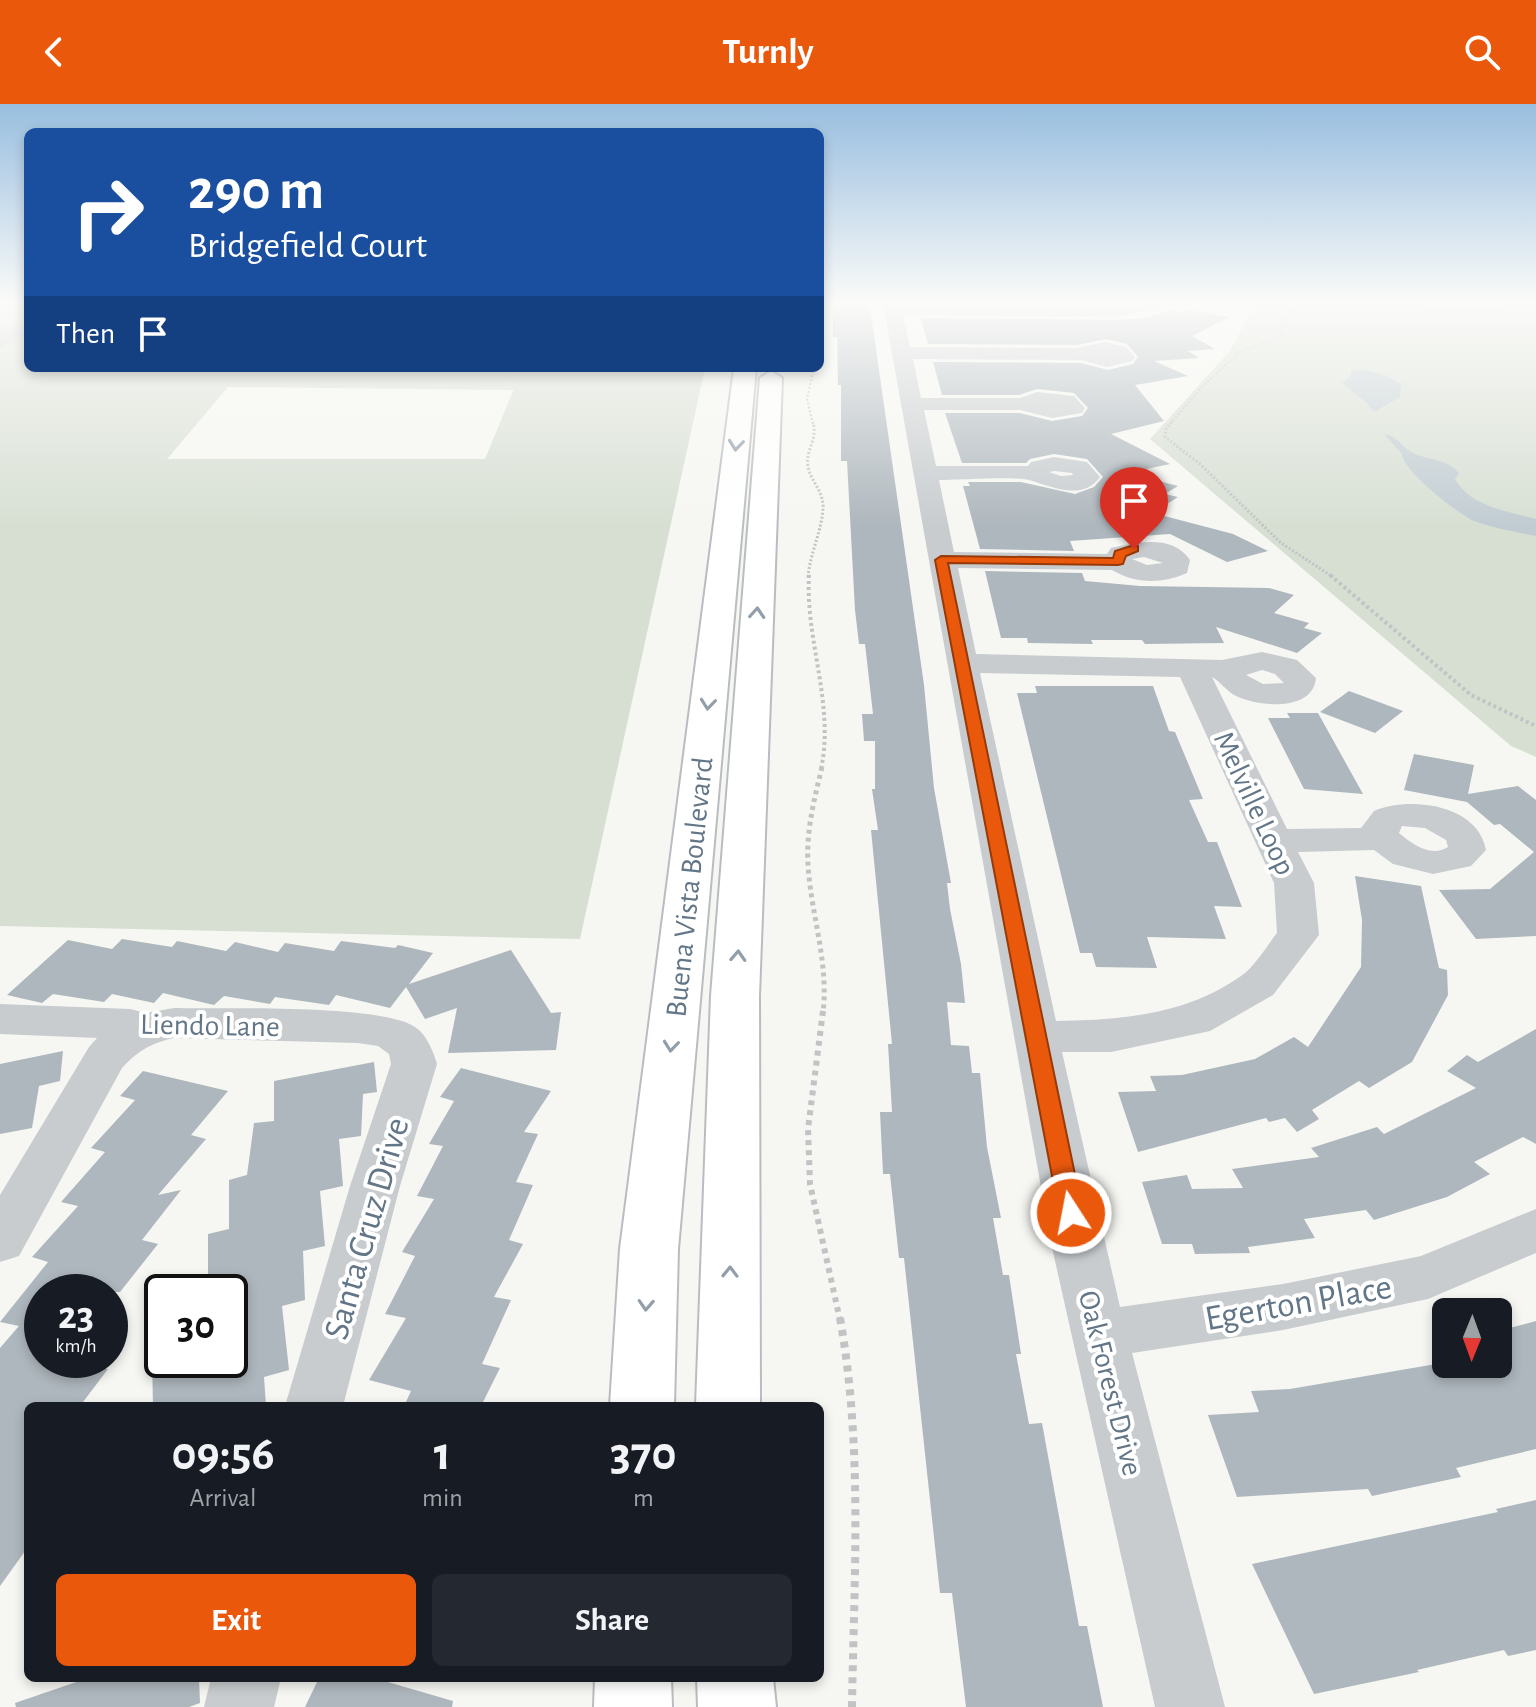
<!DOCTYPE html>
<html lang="en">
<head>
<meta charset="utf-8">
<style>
  body { margin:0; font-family:"Alegreya Sans",sans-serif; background:#242831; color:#f1f3f6; height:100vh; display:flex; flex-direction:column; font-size:30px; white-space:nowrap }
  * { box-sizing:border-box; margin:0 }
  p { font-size:26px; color:#9ea1a6 }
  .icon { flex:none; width:44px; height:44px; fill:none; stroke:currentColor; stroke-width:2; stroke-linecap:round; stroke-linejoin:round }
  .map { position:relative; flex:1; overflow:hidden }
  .details { position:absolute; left:24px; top:1298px; width:800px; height:280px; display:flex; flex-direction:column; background:#171b24; border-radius:12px; box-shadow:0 4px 12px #0003 }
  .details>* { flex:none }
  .top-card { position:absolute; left:24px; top:24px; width:800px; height:244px; border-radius:12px; box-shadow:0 4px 12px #0003; background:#1a4fa0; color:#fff; overflow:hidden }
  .needle { width:52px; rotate:181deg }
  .tools { position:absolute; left:1432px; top:1194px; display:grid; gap:16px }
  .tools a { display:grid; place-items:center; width:80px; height:80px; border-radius:12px; background:#171b24; box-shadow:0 4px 12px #0003; font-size:40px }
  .speed { position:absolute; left:24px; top:1170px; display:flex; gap:16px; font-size:40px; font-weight:700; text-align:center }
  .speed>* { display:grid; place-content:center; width:104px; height:104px; border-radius:50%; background:#171b24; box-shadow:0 4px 12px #0003; line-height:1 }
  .speed small { font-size:20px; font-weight:400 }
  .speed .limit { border:4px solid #111; border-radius:12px; background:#fff; color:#111 }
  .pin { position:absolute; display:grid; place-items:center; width:68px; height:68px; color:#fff; margin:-82px -34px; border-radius:50% 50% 50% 0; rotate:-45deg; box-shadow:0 0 8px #0007 }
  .pin .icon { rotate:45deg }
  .me { position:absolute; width:88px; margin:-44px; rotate:349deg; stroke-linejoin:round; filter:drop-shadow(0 0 6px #0008) }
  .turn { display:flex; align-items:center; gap:28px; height:168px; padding:0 32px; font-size:36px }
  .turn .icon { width:104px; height:104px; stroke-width:2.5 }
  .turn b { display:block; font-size:56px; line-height:68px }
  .then { display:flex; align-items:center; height:76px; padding:0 32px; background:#0003; gap:16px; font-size:30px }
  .eta { display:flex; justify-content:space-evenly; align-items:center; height:136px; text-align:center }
  .eta b { font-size:48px; font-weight:600; line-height:56px }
  .action { display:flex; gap:16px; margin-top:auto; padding:16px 32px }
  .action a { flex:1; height:92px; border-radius:12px; background:#ea580c; color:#fff; font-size:32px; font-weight:600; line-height:92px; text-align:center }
  .action a+a { background:#242831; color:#f1f3f6 }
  header { display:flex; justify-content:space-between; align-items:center; height:104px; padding:0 32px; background:#ea580c; color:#fff; font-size:36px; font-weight:600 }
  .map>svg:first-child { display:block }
</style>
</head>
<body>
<header><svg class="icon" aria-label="back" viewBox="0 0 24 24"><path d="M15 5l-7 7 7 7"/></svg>Turnly<svg class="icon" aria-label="search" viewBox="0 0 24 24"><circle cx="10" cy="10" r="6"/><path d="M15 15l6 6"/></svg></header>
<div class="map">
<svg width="1536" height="1603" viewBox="0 0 1536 1603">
  <rect width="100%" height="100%" fill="#f6f7f2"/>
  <g fill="#d7dfd3" fill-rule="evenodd">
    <path d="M0 199H28V264H705L580 835 0 822ZM228 283 513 286V287L485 355H167Z"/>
    <path d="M1256 199H1423L1430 202 1536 200V653L1511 642 1150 335 1229 248Z"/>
  </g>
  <g fill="#c1ccd2">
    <path d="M1352 266C1371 266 1384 269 1401 280L1400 293 1374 308 1367 299 1342 279 1350 273Z"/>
    <path d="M1384 330C1398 332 1400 342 1411 348 1428 357 1445 353 1459 369L1455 375C1471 403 1507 407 1536 415V432C1516 428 1493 424 1474 417 1458 410 1402 366 1402 350Z"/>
  </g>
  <g fill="#aeb7bd">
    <path d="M833 199H868L872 217 924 581 934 684 951 779H947L950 805 961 860 965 899 947 898 951 941 969 942 972 969H980L987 1043 1001 1114H993L1003 1171H1009L1021 1250H1016L1029 1320 1042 1319 1079 1522H1087L1103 1603H966L952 1489H940L904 1154H899L890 1070H883L880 1008H892L888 940H892L871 726H878L872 685H875V637H864L862 610H873L865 540H859L855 506 847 357H841V281H838L837 233H833Z"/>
    <path d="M1172 206 1182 209 1189 206 1229 213 1192 232 1215 245 1188 247 1199 254 1154 257 1188 272 1135 281 1164 317 1111 330 1170 360 1127 369 1178 382 1165 390 1178 393 1153 409 1233 430 1268 447 1227 458 1170 430 1070 437 1074 447 980 445 963 382H970L968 378H1021L1075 390 1094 383 1103 373 1087 355 1054 350 1030 355 1026 359H962L945 309H1020L1052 317 1082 312 1088 304 1074 289 1037 285 1019 291H942L933 258 1081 259 1108 266 1133 260 1138 253 1127 240 1106 235 1077 241 928 240 921 214 1117 216 1145 214Z"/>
    <path d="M985 467 1082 469 1085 477 1140 482 1269 484 1294 491 1274 509 1309 519 1304 524 1322 529 1297 549 1216 523 1224 539 1145 540 1142 536H1091L1093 540 1028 539 1027 534H1001Z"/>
    <path d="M1035 582H1153L1169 627 1175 628 1203 695 1189 696 1208 738H1217L1242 803 1214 802 1226 835 1147 833 1157 864 1096 863 1092 849H1080L1017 589H1037Z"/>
    <path d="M1349 587 1403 607 1375 629 1320 608Z"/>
    <path d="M1287 609H1318L1363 690 1304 685 1268 614H1290Z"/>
    <path d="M1414 650 1474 661 1468 690 1518 682 1536 696V832L1476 835 1439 786 1490 785 1534 748 1500 720 1494 721 1467 698 1404 686Z"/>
    <path d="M1355 772 1421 782 1439 864 1447 866 1448 891 1412 958 1369 984 1359 977 1312 1006 1319 1015 1297 1028 1285 1014 1269 1018 1266 1014 1138 1048 1118 988 1156 987 1150 972 1182 971 1255 955 1294 933 1308 943 1361 863 1362 816Z"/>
    <path d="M122 835 172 843 177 837 226 847 235 838 278 848 285 839 334 847 341 837 395 844 398 841 433 849 409 880 511 846 551 909 561 908 556 946 448 949 457 904 425 915 406 883 390 904 336 891 329 901 275 893 270 900 224 892 214 901 163 889 154 899 112 890 104 898 53 890 42 899 7 891 68 836 112 845Z"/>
    <path d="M1536 925V1040L1523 1033 1474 1058 1490 1070 1447 1093 1374 1116 1366 1106 1304 1115 1315 1134 1248 1143 1250 1149 1195 1150 1192 1140H1162L1142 1078 1187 1071 1192 1085 1243 1084 1232 1065 1319 1053 1311 1044 1377 1023 1384 1030 1476 984 1447 967 1467 951 1478 958Z"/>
    <path d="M63 947 60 977 39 982 32 1024 0 1030V960Z"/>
    <path d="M374 958 377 988 363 990 361 1032 339 1035 343 1082 320 1087 325 1142 303 1147 305 1196 282 1202 289 1266 264 1273 266 1302H153L152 1256H230V1188H208V1130L229 1125V1076L247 1071 254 1019 274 1017V977Z"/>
    <path d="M461 964 551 987 524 1028 538 1030 516 1078 533 1081 509 1136 523 1140 494 1193 511 1196 482 1260 500 1264 481 1302H421L406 1298 411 1287 369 1276 406 1214 385 1210 415 1152 402 1148 434 1095 417 1092 443 1042 429 1040 454 997 440 993Z"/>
    <path d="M143 967 228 987 191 1031 206 1035 158 1091 181 1086 142 1136 158 1140 120 1188H42V1256H74L108 1265 80 1302H28V1443L0 1482V1244L19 1222 0 1218 48 1158 32 1153 78 1102 61 1098 105 1048 91 1044 135 996 120 992Z"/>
    <path d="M1536 1217V1345L1456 1364 1461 1373 1372 1392 1368 1385 1237 1393 1208 1311 1259 1308 1251 1287 1290 1285 1436 1260H1498V1227Z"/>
    <path d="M1536 1396V1546L1508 1552 1504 1546 1417 1566 1419 1568 1314 1590 1252 1460 1498 1408 1496 1405Z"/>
    <path d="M88 1574H199L200 1599 189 1603H16L15 1599Z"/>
    <path d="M319 1574H374L453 1597 452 1603H305Z"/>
  </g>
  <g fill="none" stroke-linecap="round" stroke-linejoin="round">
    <g stroke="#b9bdc1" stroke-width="4">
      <g id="major">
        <path d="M734 264H756L678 1145 674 1302H610L620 1145Z"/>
        <path d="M771 267 782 274 759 892 760 1302H696L711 892 760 274Z"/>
        <path d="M595 1574H671L672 1603H594Z"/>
        <path d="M697 1574H773L776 1603H698Z"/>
      </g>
    </g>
    <g stroke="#c1c3c5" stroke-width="2" stroke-dasharray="2 2" stroke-linecap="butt">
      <path d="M813 320 807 295 814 264"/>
      <path d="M1170 320 1203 282 1240 248 1281 232 1287 209 1316 199"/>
    </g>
    <g stroke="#c1c3c5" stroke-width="3" stroke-dasharray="2 2" stroke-linecap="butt">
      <path d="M1172 318 1166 325 1165 333 1200 360 1281 439 1333 473"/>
      <path d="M808 473C810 449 822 427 823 404 824 387 810 377 808 362 805 346 818 337 813 318"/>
    </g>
    <g stroke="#c1c3c5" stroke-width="4" stroke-dasharray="3 3" stroke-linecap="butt">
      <path d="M809 471C805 536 835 601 821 665"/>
      <path d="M1330 471 1471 591 1536 622"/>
    </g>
    <path stroke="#c1c3c5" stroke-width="5" stroke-dasharray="4 4" stroke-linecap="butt" d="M822 663C814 696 806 727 808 761 811 811 829 858 823 909"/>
    <path stroke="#c1c3c5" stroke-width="6" stroke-dasharray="5 5" stroke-linecap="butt" d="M823 907 808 1025 810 1080 840 1216"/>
    <path stroke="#c1c3c5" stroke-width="8" stroke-dasharray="6 6" stroke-linecap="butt" d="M840 1214C863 1342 854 1474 852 1603"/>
    <g fill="#c8cccf" fill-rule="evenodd">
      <path d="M883 199 1117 203 1136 199H1169L1166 203 1117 213 903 211 910 243 1077 244 1105 238 1126 243 1135 253 1132 257 1107 263 1081 256 913 255 921 294H1020L1037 288 1074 292 1085 304 1082 309 1052 314 1020 306H924L936 362H1028L1031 358 1054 353 1087 358 1100 373C1082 398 1051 382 1029 376 1012 372 959 376 939 376L954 448 1107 450 1111 444C1136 438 1173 430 1190 456L1187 469C1162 480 1135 480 1112 466L958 464 976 550 1222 556 1262 548 1297 556 1316 574C1313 608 1259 603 1236 592 1226 587 1220 577 1212 573L1287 725 1361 724 1374 707C1409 692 1478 700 1486 746L1471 762 1433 770 1393 760 1374 746 1298 748 1314 779 1319 831 1273 891 1210 927 1111 948H1062L1120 1203 1283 1180 1421 1152 1536 1105V1149L1428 1195 1283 1226 1132 1249 1225 1603H1155L1051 1139ZM1054 367 1072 369 1073 371 1061 372 1049 368ZM1144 453 1163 459 1147 461 1132 455ZM1262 566 1275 570 1284 579 1263 580 1246 571ZM980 569 1180 573 1274 779 1277 829C1266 843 1255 862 1241 872 1186 911 1121 916 1056 917ZM1402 722 1425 724 1446 736 1448 743C1431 754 1412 740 1399 729Z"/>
      <path d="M28 216V229L0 244V230Z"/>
      <path d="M0 900 130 905 146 909 174 904C222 905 382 900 415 923 427 931 433 947 437 960L400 1082 343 1302H285L350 1082 391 960 389 950 378 942 358 939 174 934C151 939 138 947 122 964L19 1152 0 1158V1091L89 943 97 934 0 930Z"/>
      <path d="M211 1574H281L274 1603H204Z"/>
    </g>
    <use href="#major" fill="#fff" fill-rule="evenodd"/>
  </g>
  <defs><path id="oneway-chevron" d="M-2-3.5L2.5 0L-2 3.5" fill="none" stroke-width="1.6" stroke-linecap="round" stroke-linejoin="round" transform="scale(2)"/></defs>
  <g stroke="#919fab">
    <use href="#oneway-chevron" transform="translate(736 341) rotate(96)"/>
    <use href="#oneway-chevron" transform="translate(757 509) rotate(-86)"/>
    <use href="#oneway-chevron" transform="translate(708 600) rotate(96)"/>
    <use href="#oneway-chevron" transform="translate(738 852) rotate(-87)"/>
    <use href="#oneway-chevron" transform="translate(671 942) rotate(96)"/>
    <use href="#oneway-chevron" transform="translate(730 1168) rotate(-89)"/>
    <use href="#oneway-chevron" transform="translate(646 1201) rotate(93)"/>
  </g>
  <linearGradient id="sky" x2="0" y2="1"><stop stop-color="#98bedf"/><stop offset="0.47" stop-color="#fbfbf9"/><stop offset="1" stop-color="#fbfbf9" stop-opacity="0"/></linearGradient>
  <rect width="1536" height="423" fill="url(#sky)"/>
  <path fill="#ea580c" stroke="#983908" stroke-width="2" d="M1134 441 1138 442V447L1126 452 1123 460 1118 461 948 459 1083 1109 1080 1116 1071 1119 1063 1116 1059 1109 935 456 941 452 1113 454 1115 447Z"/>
  <g text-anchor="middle" stroke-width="8" stroke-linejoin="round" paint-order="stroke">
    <g font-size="30" fill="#627687" stroke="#fff">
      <text transform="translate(1255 699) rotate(65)" y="10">Melville Loop</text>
      <text transform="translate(689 783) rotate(-84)" y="10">Buena Vista Boulevard</text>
      <text transform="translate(210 921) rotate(1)" y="10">Liendo Lane</text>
      <text transform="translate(1111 1279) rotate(76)" y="10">Oak Forest Drive</text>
    </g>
    <g font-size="36" fill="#627687" stroke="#fff">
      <text transform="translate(365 1124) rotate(-74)" y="13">Santa Cruz Drive</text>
      <text transform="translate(1298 1197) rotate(-10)" y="13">Egerton Place</text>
    </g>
  </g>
</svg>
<div class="tools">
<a><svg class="needle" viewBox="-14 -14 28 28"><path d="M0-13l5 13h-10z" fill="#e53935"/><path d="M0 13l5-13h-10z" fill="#9ea1a6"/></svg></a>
</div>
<div class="speed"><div>23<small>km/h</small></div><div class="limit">30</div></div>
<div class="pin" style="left:1134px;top:445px;background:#d93025"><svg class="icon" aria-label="arrive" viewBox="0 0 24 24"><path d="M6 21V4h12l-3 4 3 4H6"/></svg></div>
<svg class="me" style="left:1071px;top:1109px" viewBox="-20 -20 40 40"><circle r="17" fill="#ea580c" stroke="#fff" stroke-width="3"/><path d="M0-11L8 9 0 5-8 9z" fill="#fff"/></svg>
<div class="top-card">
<div class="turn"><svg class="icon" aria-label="right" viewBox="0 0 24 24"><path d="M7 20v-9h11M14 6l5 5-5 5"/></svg><div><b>290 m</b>Bridgefield Court</div></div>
<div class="then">Then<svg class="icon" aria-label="arrive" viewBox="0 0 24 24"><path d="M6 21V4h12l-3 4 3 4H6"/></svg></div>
</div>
<section class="details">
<div class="eta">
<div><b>09:56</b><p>Arrival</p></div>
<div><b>1</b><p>min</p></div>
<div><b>370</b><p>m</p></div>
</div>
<div class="action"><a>Exit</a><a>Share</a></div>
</section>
</div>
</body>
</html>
